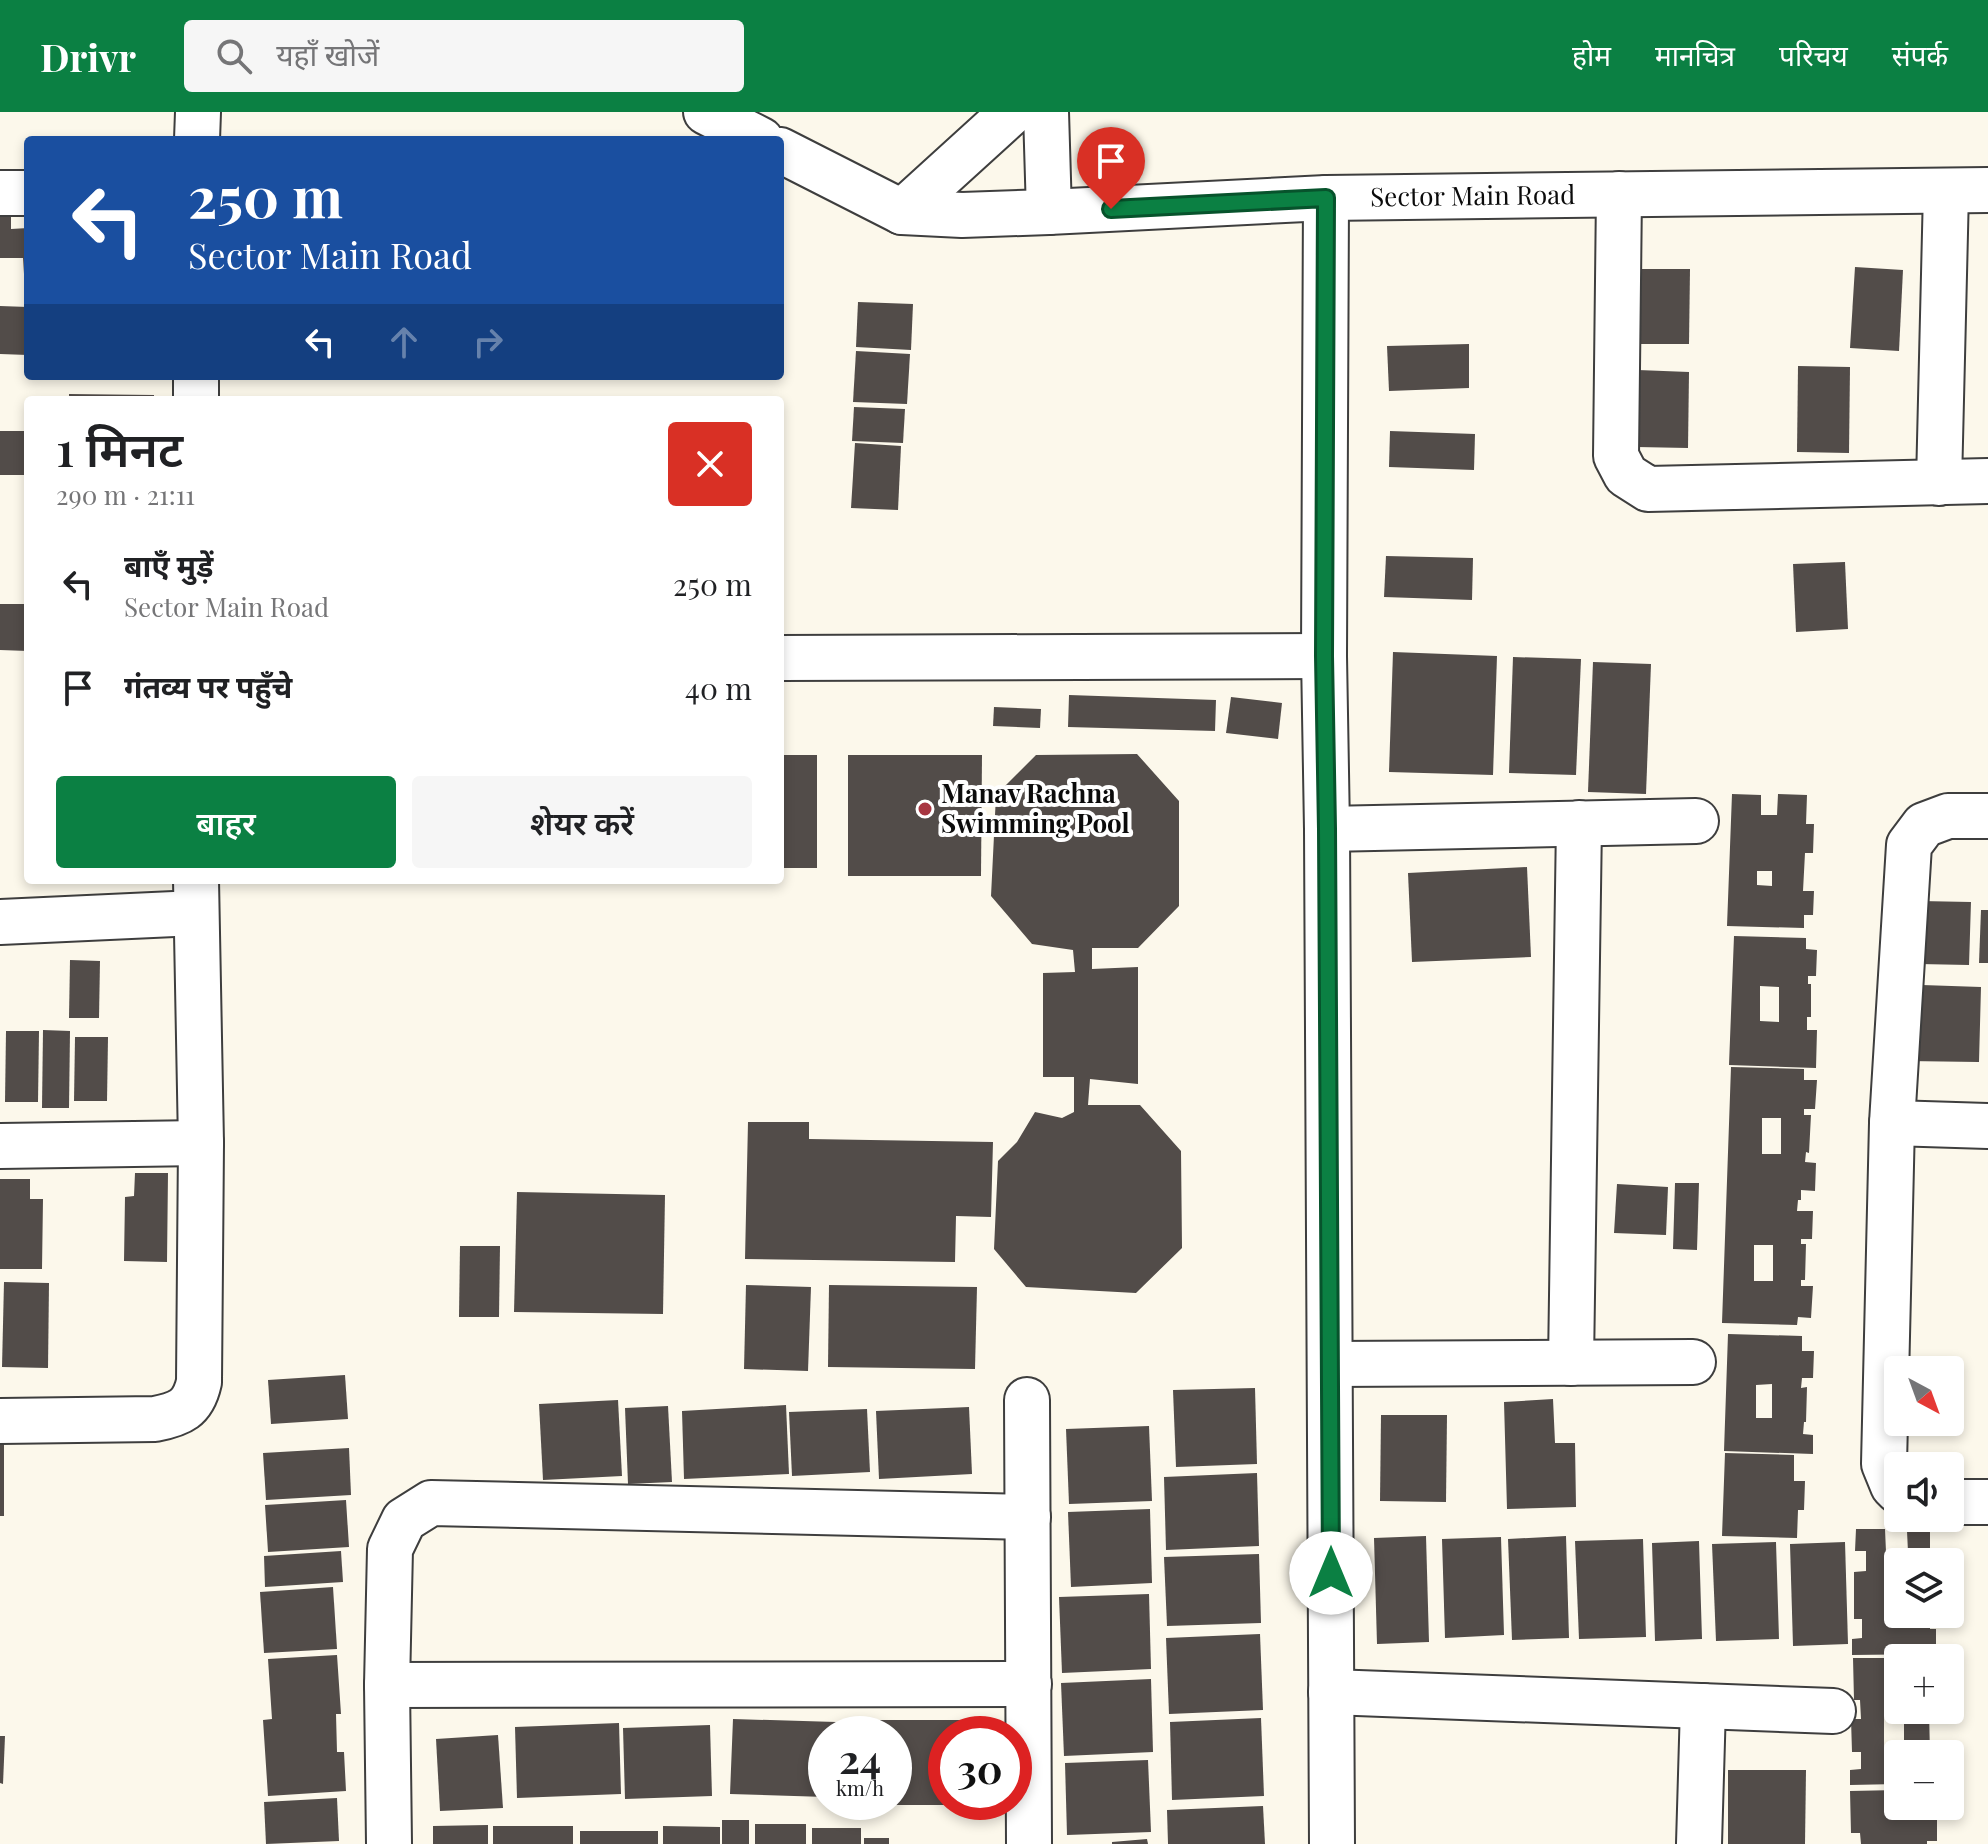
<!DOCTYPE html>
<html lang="hi">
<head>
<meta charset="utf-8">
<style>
  body { margin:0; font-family:"Playfair Display","Noto Sans Devanagari",serif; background:#f6f6f6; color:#202124; height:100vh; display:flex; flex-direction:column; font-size:30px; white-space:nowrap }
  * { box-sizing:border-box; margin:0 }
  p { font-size:26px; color:#757577 }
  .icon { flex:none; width:44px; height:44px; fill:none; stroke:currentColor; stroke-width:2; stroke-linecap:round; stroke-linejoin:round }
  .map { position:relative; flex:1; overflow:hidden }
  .side { position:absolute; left:24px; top:284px; width:760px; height:488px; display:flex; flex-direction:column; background:#fff; border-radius:8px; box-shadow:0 4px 12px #0003 }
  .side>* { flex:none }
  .guide { position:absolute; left:24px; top:24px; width:760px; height:244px; border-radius:8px; box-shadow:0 4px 12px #0003; background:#1a4fa0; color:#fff; overflow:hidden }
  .needle { width:52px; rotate:139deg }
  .tools { position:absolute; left:1884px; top:1244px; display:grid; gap:16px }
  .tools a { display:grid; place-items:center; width:80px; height:80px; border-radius:8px; background:#fff; box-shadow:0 4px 12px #0003; font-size:40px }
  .speed { position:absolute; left:808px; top:1604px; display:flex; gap:16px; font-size:40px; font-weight:700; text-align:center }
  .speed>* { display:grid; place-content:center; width:104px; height:104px; border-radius:50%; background:#fff; box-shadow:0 4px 12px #0003; line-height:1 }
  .speed small { font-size:20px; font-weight:400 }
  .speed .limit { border:12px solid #d22; background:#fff; color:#111 }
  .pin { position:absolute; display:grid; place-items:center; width:68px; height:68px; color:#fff; margin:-82px -34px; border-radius:50% 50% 50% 0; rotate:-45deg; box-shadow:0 0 8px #0007 }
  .pin .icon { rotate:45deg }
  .me { position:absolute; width:88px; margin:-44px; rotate:0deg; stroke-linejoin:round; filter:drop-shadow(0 0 6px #0008) }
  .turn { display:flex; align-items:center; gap:28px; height:168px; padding:0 32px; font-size:36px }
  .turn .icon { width:104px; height:104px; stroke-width:2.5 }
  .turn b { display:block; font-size:56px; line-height:68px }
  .lanes { display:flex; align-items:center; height:76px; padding:0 32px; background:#0003; justify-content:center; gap:40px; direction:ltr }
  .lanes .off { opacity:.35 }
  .round { display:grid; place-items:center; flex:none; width:84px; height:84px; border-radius:8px; background:#f6f6f6 }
  .headline { display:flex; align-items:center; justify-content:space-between; height:136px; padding:0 32px }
  h1 { font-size:48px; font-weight:600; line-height:60px }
  .button { display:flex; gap:16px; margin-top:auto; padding:16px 32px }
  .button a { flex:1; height:92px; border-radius:8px; background:#0b8043; color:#fff; font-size:32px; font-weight:600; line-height:92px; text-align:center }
  .button a+a { background:#f6f6f6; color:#202124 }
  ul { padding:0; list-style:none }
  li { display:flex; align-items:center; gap:24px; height:104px; padding:0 32px }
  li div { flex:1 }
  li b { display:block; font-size:30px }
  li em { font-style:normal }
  header { display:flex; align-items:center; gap:48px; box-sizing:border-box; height:112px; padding:0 40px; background:#0b8043; color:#fff }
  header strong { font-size:38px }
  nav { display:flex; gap:44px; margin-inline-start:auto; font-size:28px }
  .search { width:560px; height:72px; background:#f6f6f6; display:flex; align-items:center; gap:20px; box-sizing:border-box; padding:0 28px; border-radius:8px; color:#757577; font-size:30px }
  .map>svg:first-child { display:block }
</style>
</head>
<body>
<header>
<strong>Drivr</strong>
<div class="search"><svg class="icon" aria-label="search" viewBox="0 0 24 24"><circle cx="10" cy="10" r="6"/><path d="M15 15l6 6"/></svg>यहाँ खोजें</div>
<nav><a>होम</a><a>मानचित्र</a><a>परिचय</a><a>संपर्क</a></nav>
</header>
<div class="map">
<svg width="1988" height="1732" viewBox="0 0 1988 1732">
  <rect width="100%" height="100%" fill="#fcf8eb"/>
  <g fill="#524c49" fill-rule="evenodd">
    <path d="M0 103H11V117L28 116V162H24L23 146H0Z"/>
    <path d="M1855 155 1903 158 1899 239 1850 236Z"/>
    <path d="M1639 157H1690L1689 232H1638Z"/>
    <path d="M858 190 913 192 911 238 856 235Z"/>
    <path d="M0 194 28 195V243L0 242Z"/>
    <path d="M1469 232V276L1389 279 1387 234Z"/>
    <path d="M856 239 910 242 907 292 853 290Z"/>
    <path d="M1798 254 1850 255 1849 341 1797 340Z"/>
    <path d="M1638 258 1689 260 1688 336 1637 335Z"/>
    <path d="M69 282 154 283V288H69Z"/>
    <path d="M854 295 905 297 903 331 852 329Z"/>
    <rect x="0" y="319" width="28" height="44"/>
    <path d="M1390 319 1475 322 1474 358 1389 355Z"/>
    <path d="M855 331 901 334 898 398 851 396Z"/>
    <path d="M1386 444 1473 446 1472 488 1384 485Z"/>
    <path d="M1845 450 1848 517 1796 520 1793 452Z"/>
    <path d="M0 492H28V539L0 538Z"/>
    <path d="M1393 540 1497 544 1493 663 1389 660Z"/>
    <path d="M1513 545 1581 547 1576 663 1509 661Z"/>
    <path d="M1593 550 1651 552 1646 682 1588 680Z"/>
    <path d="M1069 583 1216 588 1215 619 1068 615Z"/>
    <path d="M1231 585 1282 591 1278 627 1226 621Z"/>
    <path d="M994 595 1041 597 1040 616 993 614Z"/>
    <path d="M1137 642 1179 689V794L1138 836H1092V857L1138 855V972L1090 967 1088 993H1140L1181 1039 1182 1136 1136 1181 1026 1175 994 1137 998 1049 1017 1030 1035 1000 1062 1006 1074 1000V965H1043V861L1075 860 1073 838 1032 832 991 784 996 683 1036 643Z"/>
    <rect x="780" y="643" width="37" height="113"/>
    <path d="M848 643H982L981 764H848Z"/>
    <path d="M1732 682 1761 683V703H1777L1778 682 1807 683 1806 712H1814L1813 741H1805L1803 779H1814L1813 803H1804V816L1727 814ZM1757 759H1772V774L1757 773Z"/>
    <path d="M1527 755 1531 845 1412 850 1408 761Z"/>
    <path d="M1920 789 1971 790 1969 853 1919 852Z"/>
    <path d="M1981 798H1988V851H1979Z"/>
    <path d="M1734 824 1806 826V837L1817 838 1816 864H1808V872H1811V905H1807V918H1817L1816 956 1729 953ZM1760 874 1779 875V910L1760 909Z"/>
    <path d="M70 848 100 849 99 906H69Z"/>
    <path d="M1922 873 1981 875 1979 950 1907 949 1908 901H1922Z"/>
    <path d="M43 918 70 919 69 996H42Z"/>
    <path d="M6 919H39L38 990H5Z"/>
    <path d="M75 925H108L107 989H74Z"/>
    <path d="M1731 955 1804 957V968H1817L1815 997H1804V1003H1811L1809 1041 1806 1040 1805 1050 1816 1051 1815 1079 1801 1078V1088H1798L1797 1099H1813L1812 1127H1801V1132H1806L1805 1168H1801V1174H1813L1811 1206 1798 1205 1797 1213 1722 1211ZM1762 1006H1781V1042H1762ZM1754 1133H1773V1169H1754Z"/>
    <path d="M748 1010H809V1027L993 1030 991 1105 956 1104 955 1150 745 1147Z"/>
    <path d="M135 1061H168L167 1150 124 1149 125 1085 134 1084Z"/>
    <path d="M0 1067H30V1087H43L42 1157H0Z"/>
    <path d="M1675 1071H1699L1697 1138 1673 1137Z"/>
    <path d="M1617 1072 1668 1075 1666 1123 1614 1121Z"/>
    <path d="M517 1080 665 1083 663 1202 514 1200Z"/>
    <path d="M460 1134H500L499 1205H459Z"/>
    <path d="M4 1170 49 1171 48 1256 2 1255Z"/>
    <path d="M746 1173 811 1175 808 1259 744 1257Z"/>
    <path d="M829 1173 977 1175 975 1257 828 1255Z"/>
    <path d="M1728 1222 1802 1224V1239H1814L1813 1266H1802L1801 1276 1807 1275 1806 1310H1804L1803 1322 1813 1323V1342L1724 1339ZM1772 1272V1306H1756V1273Z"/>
    <path d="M345 1263 348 1307 271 1312 268 1268Z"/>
    <path d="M1255 1276 1257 1352 1176 1355 1173 1278Z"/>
    <path d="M1553 1287 1555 1331H1575L1576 1395 1507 1397 1504 1290Z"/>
    <path d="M618 1288 622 1364 543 1368 539 1292Z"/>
    <path d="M786 1293 789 1362 684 1367 682 1299Z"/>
    <path d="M668 1294 672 1370 628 1372 625 1296Z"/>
    <path d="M969 1295 972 1362 879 1367 876 1299Z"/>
    <path d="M867 1297 870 1360 792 1364 789 1300Z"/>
    <path d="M1381 1303H1447L1446 1390 1380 1389Z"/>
    <path d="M1149 1314 1152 1389 1069 1392 1066 1317Z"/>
    <rect x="0" y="1326" width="4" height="78"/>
    <path d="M349 1336 351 1383 266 1388 263 1341Z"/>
    <path d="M1725 1341 1794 1343V1369H1805L1804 1398H1798L1797 1426 1722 1424Z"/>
    <path d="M1257 1361 1259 1434 1166 1438 1164 1365Z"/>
    <path d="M346 1388 349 1435 268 1440 265 1393Z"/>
    <path d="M1150 1397 1152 1471 1071 1475 1068 1400Z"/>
    <path d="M1856 1417H1885L1886 1440H1908L1907 1419 1930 1418V1450H1898V1490H1884V1507L1904 1506V1502H1930V1517H1936V1542L1852 1543V1527L1862 1526V1507H1854V1460L1866 1459V1439H1855Z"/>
    <path d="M1426 1424 1429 1530 1377 1532 1374 1426Z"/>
    <path d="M1566 1424 1569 1526 1512 1528 1508 1427Z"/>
    <path d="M1501 1425 1504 1523 1445 1526 1442 1427Z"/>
    <path d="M1643 1427 1646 1525 1579 1527 1575 1429Z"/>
    <path d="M1699 1429 1702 1527 1655 1529 1652 1431Z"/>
    <path d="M1776 1430 1779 1527 1716 1529 1712 1432Z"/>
    <path d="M1845 1430 1848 1532 1793 1534 1790 1432Z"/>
    <path d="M341 1439 343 1470 265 1475 264 1444Z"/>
    <path d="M1259 1442 1261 1511 1167 1514 1164 1445Z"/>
    <path d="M333 1475 337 1537 264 1541 260 1480Z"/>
    <path d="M1149 1482 1151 1557 1062 1561 1059 1485Z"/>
    <path d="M1260 1522 1263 1598 1169 1602 1166 1526Z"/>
    <path d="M337 1543 341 1602H336L337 1640H344L346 1679 268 1684 263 1608 272 1607 268 1547Z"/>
    <path d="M1853 1546H1898V1598H1929L1930 1642H1898V1672L1850 1673V1658L1861 1657V1640H1852L1851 1607H1861L1860 1588H1854ZM1884 1604H1904V1639H1884Z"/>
    <path d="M1151 1567 1153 1640 1064 1644 1061 1571Z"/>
    <path d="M1261 1606 1264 1684 1172 1688 1170 1610Z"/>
    <path d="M733 1607 836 1610 835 1622H826V1685L730 1682Z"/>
    <path d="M847 1608H963V1622H946V1690H962V1693H846V1690H894V1622H847Z"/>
    <path d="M619 1611 621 1682 517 1686 515 1615Z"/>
    <path d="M710 1613 712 1684 625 1687 623 1616Z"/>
    <path d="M498 1623 503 1696 440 1699 436 1627Z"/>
    <path d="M0 1624H5L3 1672 0 1671Z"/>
    <path d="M1148 1648 1151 1720 1067 1723 1065 1651Z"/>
    <path d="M1728 1658H1806L1805 1732H1728Z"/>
    <path d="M1898 1678V1694H1924V1702H1937V1729H1927V1732H1861L1860 1721H1851L1850 1679Z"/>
    <path d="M337 1686 339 1729 266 1732 264 1690Z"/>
    <path d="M1263 1694 1265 1732H1168L1167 1698Z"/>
    <rect x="722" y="1708" width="27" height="24"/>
    <rect x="755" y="1712" width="51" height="20"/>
    <path d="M488 1713V1732H433V1714Z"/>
    <rect x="493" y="1714" width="80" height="18"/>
    <path d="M663 1714 720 1715V1732H663Z"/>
    <rect x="812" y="1716" width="49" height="16"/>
    <rect x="580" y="1719" width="78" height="13"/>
    <rect x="864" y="1726" width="25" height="6"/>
    <path d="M1147 1727 1148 1732H1112V1730Z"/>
  </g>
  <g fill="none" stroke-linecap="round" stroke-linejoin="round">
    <g stroke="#3e3e3e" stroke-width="48">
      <g id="minor">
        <path d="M706 0 761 28"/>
        <path d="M1046 0 1049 100"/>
        <path d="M197 28 198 0"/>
        <path id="s1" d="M780 38 902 100 962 103 1049 100 1326 86 1988 78"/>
        <path d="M0 81H28"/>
        <path d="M1619 82 1616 344 1626 363 1648 377 1988 369"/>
        <path d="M1326 86 1324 544 1327 717 1332 1732"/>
        <path d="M902 100 1012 0"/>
        <path d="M196 264V288"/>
        <path d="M1939 371 1946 79"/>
        <path d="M780 546 1324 544"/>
        <path d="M1327 717 1696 709"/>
        <path d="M0 810 196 801"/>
        <path d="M1892 1011 1988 1014"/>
        <path d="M0 1034 201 1031"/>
        <path d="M1571 1251 1579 711"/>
        <path d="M1330 1252 1693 1250"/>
        <path d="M1027 1288 1029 1732"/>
        <path d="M0 1309 155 1307C180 1302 193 1297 199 1270L201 1031 196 768"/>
        <path d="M1898 1379 1893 1374 1884 1352 1892 1011 1909 733 1924 713 1948 704H1988"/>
        <path d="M1950 1390H1988"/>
        <path d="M387 1573 1029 1572"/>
        <path d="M1331 1580 1833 1599"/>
        <path d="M389 1732 387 1573 390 1437 404 1408 431 1391 1028 1405"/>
        <path d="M1699 1732 1703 1594"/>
      </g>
    </g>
    <use href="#minor" stroke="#fff" stroke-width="44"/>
  </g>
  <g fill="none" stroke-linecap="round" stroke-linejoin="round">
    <g stroke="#07532c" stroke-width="20">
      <path id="route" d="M1111 97 1326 86 1324 544 1327 717 1331 1461"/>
    </g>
    <use href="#route" stroke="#0b8043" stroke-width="14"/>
  </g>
  <circle fill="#a73641" stroke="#fff" stroke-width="3" cx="925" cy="697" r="8"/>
  <g text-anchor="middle" stroke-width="8" stroke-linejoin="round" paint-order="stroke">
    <g font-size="26" fill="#0b0b0b" stroke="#fff">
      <text dy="9" stroke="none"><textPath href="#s1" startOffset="708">Sector Main Road</textPath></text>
    </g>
    <g font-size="26" font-weight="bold" fill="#0b0b0b" stroke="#fff" text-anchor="start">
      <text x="941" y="691">Manav Rachna<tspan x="941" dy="30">Swimming Pool</tspan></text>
    </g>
  </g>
</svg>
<div class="tools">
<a><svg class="needle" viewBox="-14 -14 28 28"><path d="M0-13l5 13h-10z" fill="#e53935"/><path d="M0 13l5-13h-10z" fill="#757577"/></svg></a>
<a><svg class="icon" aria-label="sound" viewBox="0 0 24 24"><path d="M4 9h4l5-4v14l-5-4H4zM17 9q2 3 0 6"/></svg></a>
<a><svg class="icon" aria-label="layers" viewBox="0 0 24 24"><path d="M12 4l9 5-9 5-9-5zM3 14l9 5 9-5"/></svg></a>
<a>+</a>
<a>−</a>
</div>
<div class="speed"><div>24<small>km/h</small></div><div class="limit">30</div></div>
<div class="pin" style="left:1111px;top:97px;background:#d93025"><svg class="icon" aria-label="arrive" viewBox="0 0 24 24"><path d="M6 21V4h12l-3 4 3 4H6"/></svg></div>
<svg class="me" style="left:1331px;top:1461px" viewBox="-20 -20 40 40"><circle r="19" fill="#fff"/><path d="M0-13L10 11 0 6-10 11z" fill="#0b8043"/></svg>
<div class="guide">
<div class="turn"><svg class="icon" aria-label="left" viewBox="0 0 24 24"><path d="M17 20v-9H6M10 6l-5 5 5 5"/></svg><div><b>250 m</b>Sector Main Road</div></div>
<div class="lanes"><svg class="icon" aria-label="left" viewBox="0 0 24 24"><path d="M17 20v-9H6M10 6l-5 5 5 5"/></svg><svg class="icon off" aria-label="ahead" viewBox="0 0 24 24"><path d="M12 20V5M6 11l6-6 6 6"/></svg><svg class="icon off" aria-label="right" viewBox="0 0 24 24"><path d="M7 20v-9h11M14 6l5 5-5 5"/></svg></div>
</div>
<section class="side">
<div class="headline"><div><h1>1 मिनट</h1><p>290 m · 21:11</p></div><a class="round" style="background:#d93025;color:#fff"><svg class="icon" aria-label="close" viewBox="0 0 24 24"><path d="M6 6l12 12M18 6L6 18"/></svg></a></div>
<ul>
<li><svg class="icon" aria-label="left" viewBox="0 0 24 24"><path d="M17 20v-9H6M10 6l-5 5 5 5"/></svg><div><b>बाएँ मुड़ें</b><p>Sector Main Road</p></div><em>250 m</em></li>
<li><svg class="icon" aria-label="arrive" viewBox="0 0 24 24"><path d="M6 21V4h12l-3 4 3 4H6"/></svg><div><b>गंतव्य पर पहुँचे</b></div><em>40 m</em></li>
</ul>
<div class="button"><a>बाहर</a><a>शेयर करें</a></div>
</section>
</div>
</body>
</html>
